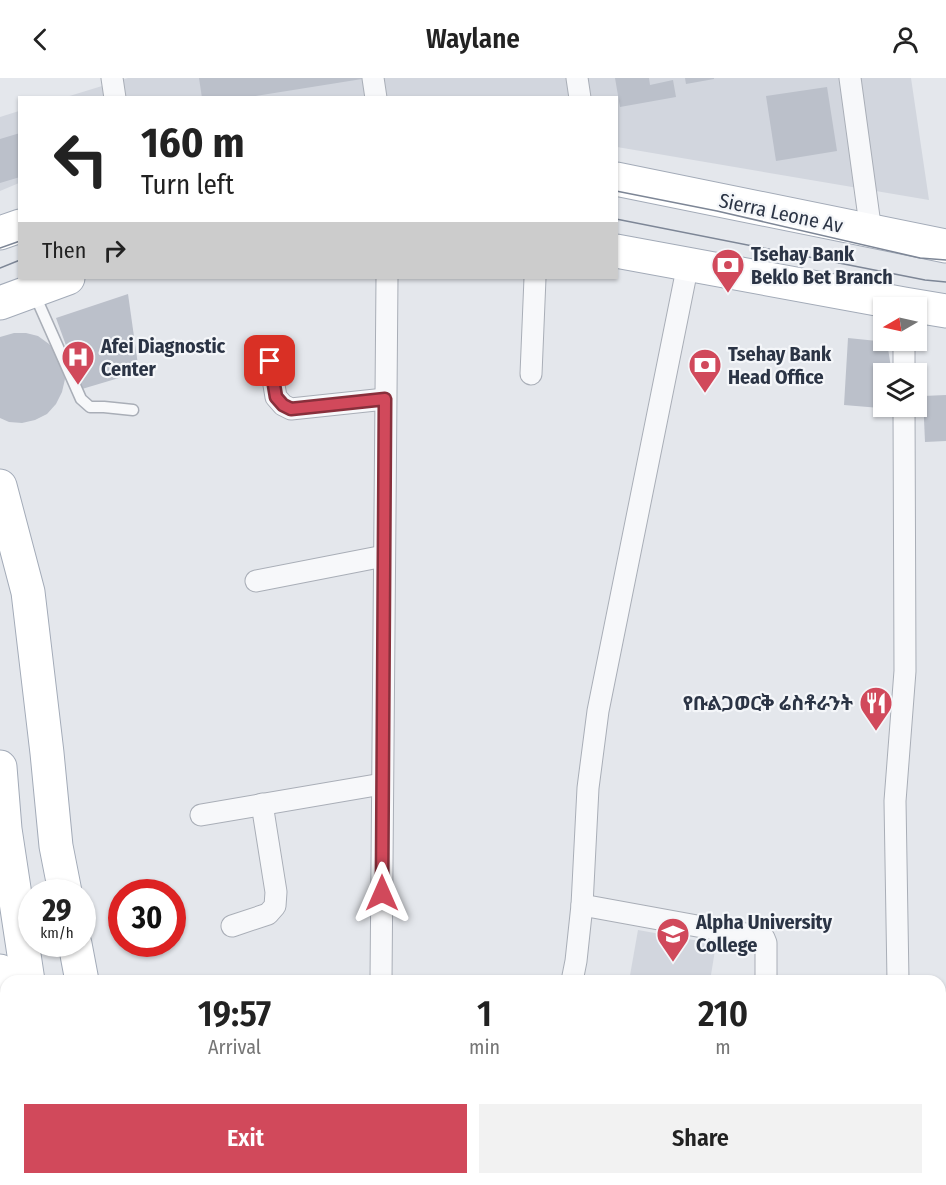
<!DOCTYPE html>
<html lang="en">
<head>
<meta charset="utf-8">
<style>
  body { margin:0; font-family:"Fira Sans Condensed","Noto Sans Ethiopic",sans-serif; background:#f2f2f2; color:#222; height:100vh; display:flex; flex-direction:column; font-size:22px; white-space:nowrap }
  * { box-sizing:border-box; margin:0 }
  p { font-size:20px; color:#767676 }
  .icon { flex:none; width:33px; height:33px; fill:none; stroke:currentColor; stroke-width:2; stroke-linecap:round; stroke-linejoin:round }
  .map { position:relative; flex:1; overflow:hidden }
  .details { position:absolute; left:0px; top:897px; width:946px; height:210px; display:flex; flex-direction:column; background:#fff; border-radius:18px 18px 0 0; box-shadow:0 2px 4px #0004 }
  .details>* { flex:none }
  .hud { position:absolute; left:18px; top:18px; width:600px; height:183px; border-radius:0px; box-shadow:0 2px 4px #0004; background:#fff; color:#222; overflow:hidden }
  .needle { width:39px; rotate:261deg }
  .tools { position:absolute; left:873px; top:219px; display:grid; gap:12px }
  .tools a { display:grid; place-items:center; width:54px; height:54px; border-radius:0px; background:#fff; box-shadow:0 2px 4px #0004; font-size:30px }
  .speed { position:absolute; left:18px; top:801px; display:flex; gap:12px; font-size:30px; font-weight:700; text-align:center }
  .speed>* { display:grid; place-content:center; width:78px; height:78px; border-radius:50%; background:#fff; box-shadow:0 2px 4px #0004; line-height:1 }
  .speed small { font-size:15px; font-weight:400 }
  .speed .limit { border:9px solid #d22; background:#fff; color:#111 }
  .pin { position:absolute; display:grid; place-items:center; width:51px; height:51px; color:#fff; margin:-26px; border-radius:12px; box-shadow:0 3px 9px #0006 }
  .me { position:absolute; width:66px; margin:-33px; rotate:0deg; stroke-linejoin:round; filter:drop-shadow(0 0 4px #0008) }
  .turn { display:flex; align-items:center; gap:21px; height:126px; padding:0 24px; font-size:27px }
  .turn .icon { width:78px; height:78px; stroke-width:2.5 }
  .turn b { display:block; font-size:42px; line-height:51px }
  .then { display:flex; align-items:center; height:57px; padding:0 24px; background:#0003; gap:12px; font-size:22px }
  .eta { display:flex; justify-content:space-evenly; align-items:center; height:102px; text-align:center }
  .eta b { font-size:36px; font-weight:600; line-height:42px }
  .action { display:flex; gap:12px; margin-top:auto; padding:12px 24px }
  .action a { flex:1; height:69px; border-radius:0px; background:#d1495b; color:#fff; font-size:24px; font-weight:600; line-height:69px; text-align:center }
  .action a+a { background:#f2f2f2; color:#222 }
  header { display:flex; justify-content:space-between; align-items:center; height:78px; padding:0 24px; background:#fff; font-size:27px; font-weight:600 }
  .map>svg:first-child { display:block }
</style>
</head>
<body>
<header><svg class="icon" aria-label="back" viewBox="0 0 24 24"><path d="M15 5l-7 7 7 7"/></svg>Waylane<svg class="icon" aria-label="person" viewBox="0 0 24 24"><circle cx="12" cy="8" r="4"/><path d="M4 21q1-7 8-7t8 7"/></svg></header>
<div class="map">
<svg width="946" height="1107" viewBox="0 0 946 1107">
  <rect width="100%" height="100%" fill="#e4e7ec"/>
  <g fill="#d2d6de">
    <path d="M128 0H911L929 122 617 69 616 20H63Z"/>
    <path d="M19 33V105L0 113V39Z"/>
    <path d="M638 852 716 866 710 903H629Z"/>
  </g>
  <g fill="#bbc0ca">
    <path d="M199 0H361L362 1 243 20H202Z"/>
    <path d="M615 0H649L650 7 673 2 676 19 620 29Z"/>
    <path d="M685 0H714V1L686 6Z"/>
    <path d="M827 9 837 73 776 83 766 18Z"/>
    <path d="M20 55V99L0 105V61Z"/>
    <path d="M128 216 139 294 82 311 56 240Z"/>
    <path d="M14 255H26L38 258 49 266 57 276 63 288 65 301 62 314 56 326 47 336 35 342 22 345 9 344 0 340V259Z"/>
    <path d="M848 260 887 264 892 296H884V328H892V331L844 327Z"/>
    <path d="M946 317V363L925 364 923 318Z"/>
  </g>
  <g fill="none" stroke-linecap="round" stroke-linejoin="round">
    <g stroke="#a9aeb7" stroke-width="13">
      <path id="service" d="M34 215 81 321 90 329H104L133 332"/>
    </g>
    <g stroke="#a9aeb7" stroke-width="23">
      <g id="minor">
        <path d="M112 0 115 20"/>
        <path d="M373 0 376 20"/>
        <path d="M577 0 580 20"/>
        <path d="M850 0 871 154"/>
        <path d="M904 262V296"/>
        <path d="M270 283 276 319 283 327 291 331 385 321"/>
        <path d="M531 296 535 200"/>
        <path d="M256 503 384 478"/>
        <path d="M201 737 382 706"/>
        <path d="M582 827 719 852 759 858 764 860 766 865V903"/>
        <path d="M232 848 268 836 275 828 276 814 262 726"/>
        <path d="M381 903 387 200"/>
        <path d="M572 903 576 883 582 827 588 710 598 633 688 186"/>
        <path d="M898 903 895 723 905 593 904 328"/>
        <path d="M0 1039 6 1038"/>
        <path d="M912 1101 913 1107"/>
        <path d="M380 1107V1101"/>
        <path d="M531 1107 532 1101"/>
        <path d="M738 1107 739 1101"/>
      </g>
    </g>
    <g stroke="#a3abb8" stroke-width="35">
      <g id="primary">
        <path d="M616 101 946 168"/>
        <path d="M0 155 20 148"/>
        <path d="M616 173 904 226 946 233"/>
        <path d="M0 225 68 200"/>
        <path d="M0 408 28 514 47 675 56 768 65 814"/>
        <path d="M0 689 5 751 28 903"/>
        <path d="M75 866 82 903"/>
        <path d="M0 893 6 930"/>
        <path d="M46 1101 47 1107"/>
        <path d="M72 1101 74 1107"/>
        <path d="M125 1101 127 1107"/>
      </g>
    </g>
    <use href="#service" stroke="#f7f8fa" stroke-width="10"/>
    <use href="#minor" stroke="#f7f8fa" stroke-width="21"/>
    <use href="#primary" stroke="#fff" stroke-width="33"/>
    <g stroke="#7d8696" stroke-width="1.5">
      <path d="M616 113 717 133 920 180 946 182"/>
      <path d="M616 141 925 202 946 204"/>
      <path d="M0 170 20 163"/>
      <path d="M0 190 20 182"/>
    </g>
  </g>
  <g fill="none" stroke-linecap="round" stroke-linejoin="round">
    <g stroke="#882f3b" stroke-width="15">
      <path id="route" d="M270 283 276 319 283 327 291 331 385 321 382 815"/>
    </g>
    <use href="#route" stroke="#d1495b" stroke-width="10"/>
  </g>
  <defs>
    <g id="bank-pin" transform="scale(1.725)"><path d="M0 17L-7.5 6A9.5 9.5 0 1 1 7.5 6Z" fill="#d1495b" stroke="#f4f6f9"/><path d="M-6-4H6V4H-6ZM0-2.3a2.3 2.3 0 1 0 0 4.6a2.3 2.3 0 1 0 0-4.6Z" fill="#fff"/></g>
    <g id="hospital-pin" transform="scale(1.725)"><path d="M0 17L-7.5 6A9.5 9.5 0 1 1 7.5 6Z" fill="#d1495b" stroke="#f4f6f9"/><path d="M-5-5h3v3.5h4V-5h3V5h-3V1.5h-4V5h-3Z" fill="#fff"/></g>
    <g id="restaurant-pin" transform="scale(1.725)"><path d="M0 17L-7.5 6A9.5 9.5 0 1 1 7.5 6Z" fill="#d1495b" stroke="#f4f6f9"/><path d="M-5-6h1v4h1v-4h1v4h1v-4h1v5L-1.5 .5V6h-2V.5L-5-1ZM5-6V6H3V1.5H1.5Q1.5-4 5-6Z" fill="#fff"/></g>
    <g id="university-pin" transform="scale(1.725)"><path d="M0 17L-7.5 6A9.5 9.5 0 1 1 7.5 6Z" fill="#d1495b" stroke="#f4f6f9"/><path d="M0-5L7-2L0 1L-7-2ZM-4 1L0 2.5L4 1V4Q0 6-4 4Z" fill="#fff"/></g>
  </defs>
  <g fill-rule="evenodd">
    <use href="#bank-pin" x="728" y="187"/>
    <use href="#hospital-pin" x="78" y="279"/>
    <use href="#bank-pin" x="705" y="287"/>
    <use href="#restaurant-pin" x="876" y="625"/>
    <use href="#university-pin" x="673" y="856"/>
  </g>
  <g text-anchor="middle" stroke-width="4.5" stroke-linejoin="round" paint-order="stroke">
    <g font-size="20" fill="#2b3445" stroke="#f4f6f9">
      <text transform="translate(781 135) rotate(12)" y="7">Sierra Leone Av</text>
    </g>
    <g font-size="20" font-weight="bold" fill="#2b3445" stroke="#f4f6f9" text-anchor="start">
      <text x="751" y="183">Tsehay Bank<tspan x="751" dy="23">Beklo Bet Branch</tspan></text>
      <text x="101" y="275">Afei Diagnostic<tspan x="101" dy="23">Center</tspan></text>
      <text x="728" y="283">Tsehay Bank<tspan x="728" dy="23">Head Office</tspan></text>
      <text x="853" y="632" text-anchor="end">የቡልጋወርቅ ሬስቶራንት</text>
      <text x="696" y="851">Alpha University<tspan x="696" dy="23">College</tspan></text>
    </g>
  </g>
</svg>
<div class="tools">
<a><svg class="needle" viewBox="-14 -14 28 28"><path d="M0-13l5 13h-10z" fill="#e53935"/><path d="M0 13l5-13h-10z" fill="#767676"/></svg></a>
<a><svg class="icon" aria-label="layers" viewBox="0 0 24 24"><path d="M12 4l9 5-9 5-9-5zM3 14l9 5 9-5"/></svg></a>
</div>
<div class="speed"><div>29<small>km/h</small></div><div class="limit">30</div></div>
<div class="pin" style="left:270px;top:283px;background:#d93025"><svg class="icon" aria-label="arrive" viewBox="0 0 24 24"><path d="M6 21V4h12l-3 4 3 4H6"/></svg></div>
<svg class="me" style="left:382px;top:815px" viewBox="-20 -20 40 40"><path d="M0-17L14 15 0 8-14 15z" fill="#d1495b" stroke="#fff" stroke-width="4"/></svg>
<div class="hud">
<div class="turn"><svg class="icon" aria-label="left" viewBox="0 0 24 24"><path d="M17 20v-9H6M10 6l-5 5 5 5"/></svg><div><b>160 m</b>Turn left</div></div>
<div class="then">Then<svg class="icon" aria-label="right" viewBox="0 0 24 24"><path d="M7 20v-9h11M14 6l5 5-5 5"/></svg></div>
</div>
<section class="details">
<div class="eta">
<div><b>19:57</b><p>Arrival</p></div>
<div><b>1</b><p>min</p></div>
<div><b>210</b><p>m</p></div>
</div>
<div class="action"><a>Exit</a><a>Share</a></div>
</section>
</div>
</body>
</html>
